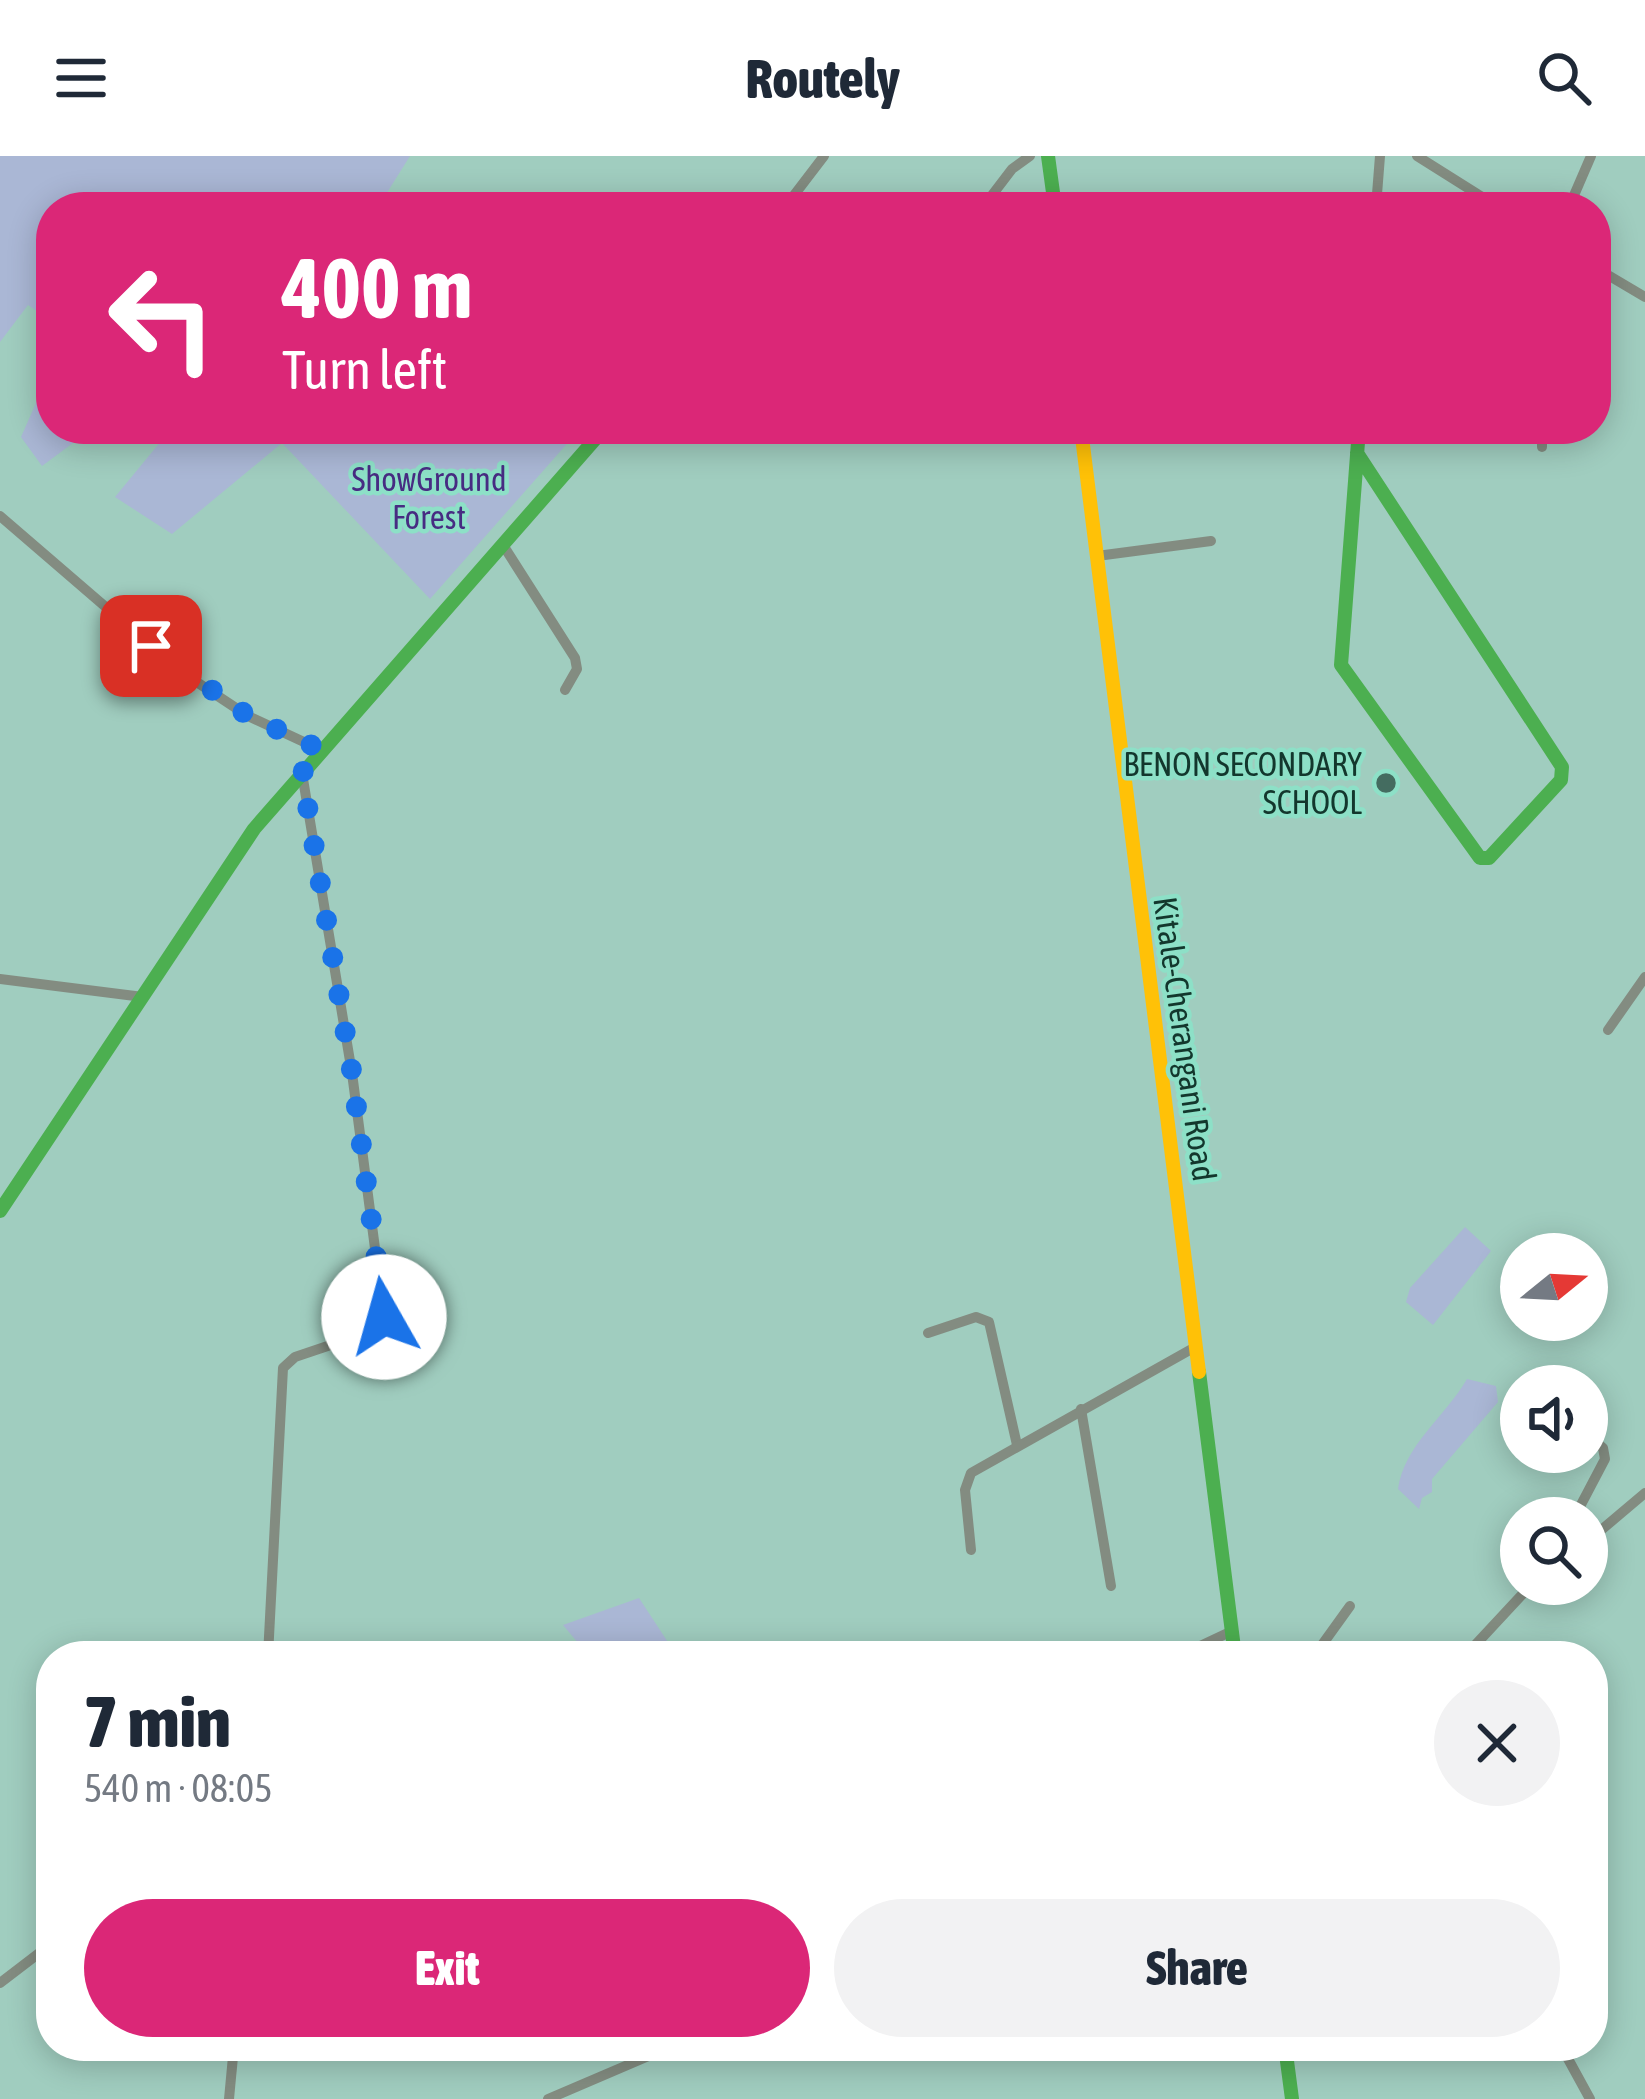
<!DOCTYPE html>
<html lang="en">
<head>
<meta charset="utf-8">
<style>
  body { margin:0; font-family:"Asap Condensed",sans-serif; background:#f2f2f3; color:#1f2937; height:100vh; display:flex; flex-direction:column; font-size:45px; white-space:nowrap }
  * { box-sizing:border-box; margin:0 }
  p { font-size:39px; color:#747a83 }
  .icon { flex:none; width:66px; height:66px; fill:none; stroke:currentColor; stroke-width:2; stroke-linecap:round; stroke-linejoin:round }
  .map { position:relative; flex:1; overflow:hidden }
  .side { position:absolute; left:36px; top:1485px; width:1572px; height:420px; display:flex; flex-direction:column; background:#fff; border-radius:48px; box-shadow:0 6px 30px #0003 }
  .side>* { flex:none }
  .top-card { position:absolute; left:36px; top:36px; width:1575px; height:252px; border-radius:48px; box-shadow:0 6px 30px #0003; background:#db2777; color:#fff; overflow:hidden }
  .needle { width:78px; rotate:72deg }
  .tools { position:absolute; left:1500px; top:1077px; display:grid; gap:24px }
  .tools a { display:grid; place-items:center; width:108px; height:108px; border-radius:50%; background:#fff; box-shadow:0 6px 30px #0003; font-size:60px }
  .pin { position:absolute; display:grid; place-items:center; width:102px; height:102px; color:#fff; margin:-51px; border-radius:24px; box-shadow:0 6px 18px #0006 }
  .me { position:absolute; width:132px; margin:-66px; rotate:353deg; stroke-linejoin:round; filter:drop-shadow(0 0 9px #0008) }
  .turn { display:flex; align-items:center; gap:42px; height:252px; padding:0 48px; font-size:54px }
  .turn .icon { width:156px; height:156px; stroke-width:2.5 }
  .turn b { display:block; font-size:84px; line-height:102px }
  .round { display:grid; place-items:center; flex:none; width:126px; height:126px; border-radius:63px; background:#f2f2f3 }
  .headline { display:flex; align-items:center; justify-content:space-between; height:204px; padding:0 48px }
  h1 { font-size:72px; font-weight:800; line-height:90px }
  .action { display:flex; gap:24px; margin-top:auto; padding:24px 48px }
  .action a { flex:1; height:138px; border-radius:72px; background:#db2777; color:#fff; font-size:48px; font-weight:800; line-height:138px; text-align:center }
  .action a+a { background:#f2f2f3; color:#1f2937 }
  header { display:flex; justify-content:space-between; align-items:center; height:156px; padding:0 48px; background:#fff; font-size:54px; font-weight:800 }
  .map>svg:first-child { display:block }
</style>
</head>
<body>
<header><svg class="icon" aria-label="menu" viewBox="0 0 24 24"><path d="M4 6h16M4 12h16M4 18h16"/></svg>Routely<svg class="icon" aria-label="search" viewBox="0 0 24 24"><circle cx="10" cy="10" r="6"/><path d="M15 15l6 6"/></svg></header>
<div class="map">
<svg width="1645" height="1943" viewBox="0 0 1645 1943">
  <rect width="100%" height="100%" fill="#a0cdbf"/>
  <g fill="#aab7d5">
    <path d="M0 0H410L378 51H51V165L28 149 0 186Z"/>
    <path d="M47 222H51V273H92L42 310 21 281Z"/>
    <path d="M171 273H580L430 443 282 287 172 378 115 341Z"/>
    <path d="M1465 1071 1491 1095 1433 1169 1406 1146 1410 1132Z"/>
    <path d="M1467 1223 1496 1230 1498 1246 1432 1323V1336L1422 1342 1419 1353 1398 1333C1404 1289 1446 1260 1467 1223Z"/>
    <path d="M639 1442 677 1500H589L563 1469Z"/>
  </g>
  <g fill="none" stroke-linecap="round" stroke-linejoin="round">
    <g stroke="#838c81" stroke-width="10">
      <path d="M1417 0 1498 51"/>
      <path d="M785 51 824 0"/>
      <path d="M983 51 1012 13 1030 0"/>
      <path d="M1376 51 1380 0"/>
      <path d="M1569 51 1591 0"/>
      <path d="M1596 112 1645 141"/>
      <path d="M1542 273V291"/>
      <path d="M0 360 180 515 248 560 319 593"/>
      <path d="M503 389 575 502 577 513 565 534"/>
      <path d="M1097 400 1211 385"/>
      <path d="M0 823 143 841"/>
      <path d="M1608 874 1645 821"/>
      <path d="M928 1177 976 1161 989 1166 1017 1289"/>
      <path d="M1081 1253 1111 1430"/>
      <path d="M1574 1362 1605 1303 1603 1292 1587 1278"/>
      <path d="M1587 1386 1645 1337"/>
      <path d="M971 1394 965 1334 971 1317 1197 1190"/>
      <path d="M268 1500 283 1212 295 1201 378 1173 384 1161 352 917 302 617"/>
      <path d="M1179 1500 1232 1475"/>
      <path d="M1314 1500 1350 1450"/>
      <path d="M1465 1500 1532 1428"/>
      <path d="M0 1827 51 1788"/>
      <path d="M1561 1890 1590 1943"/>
      <path d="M946 1895 956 1890"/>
      <path d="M229 1943 234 1890"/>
      <path d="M548 1943 672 1890"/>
    </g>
    <g stroke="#4caf50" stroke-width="14">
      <path d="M1048 0 1055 51"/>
      <path d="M1357 297 1562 611 1561 624 1489 702H1480L1341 509 1359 273"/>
      <path d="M0 1055 254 673 604 273"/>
      <path d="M1199 1216 1235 1500"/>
      <path d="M1285 1890 1292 1943"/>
    </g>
    <path stroke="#ffc107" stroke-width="14" d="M1081 273 1199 1216"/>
  </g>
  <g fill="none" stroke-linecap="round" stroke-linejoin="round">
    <path stroke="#1a73e8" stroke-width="21" stroke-dasharray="0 37.8" d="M151 490 248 560 320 593 302 617 352 917 384 1161"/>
  </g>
  <circle fill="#446c60" stroke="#8de0c7" stroke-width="4.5" cx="1386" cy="627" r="12"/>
  <g text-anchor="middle" stroke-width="9" stroke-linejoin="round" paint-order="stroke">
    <g font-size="33" fill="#472c82" stroke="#8de0c7">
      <text x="429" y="335">ShowGround<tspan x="429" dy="38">Forest</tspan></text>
    </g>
    <g font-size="33" fill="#13372d" stroke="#8de0c7" text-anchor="end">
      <text x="1362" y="620">BENON SECONDARY<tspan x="1362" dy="38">SCHOOL</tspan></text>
    </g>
    <g font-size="33" fill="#13372d" stroke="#8de0c7">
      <text transform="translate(1185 883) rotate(82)" y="12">Kitale-Cherangani Road</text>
    </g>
  </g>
</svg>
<div class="tools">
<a><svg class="needle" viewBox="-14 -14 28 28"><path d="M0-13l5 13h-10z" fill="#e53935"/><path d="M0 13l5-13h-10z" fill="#747a83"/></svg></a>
<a><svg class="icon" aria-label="sound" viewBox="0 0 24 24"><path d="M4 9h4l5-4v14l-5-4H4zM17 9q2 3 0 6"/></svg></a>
<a><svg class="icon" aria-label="search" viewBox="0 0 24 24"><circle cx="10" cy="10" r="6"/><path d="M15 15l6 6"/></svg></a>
</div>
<div class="pin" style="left:151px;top:490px;background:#d93025"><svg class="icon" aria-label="arrive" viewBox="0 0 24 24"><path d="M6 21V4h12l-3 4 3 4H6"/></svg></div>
<svg class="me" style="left:384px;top:1161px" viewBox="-20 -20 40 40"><circle r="19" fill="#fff"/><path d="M0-13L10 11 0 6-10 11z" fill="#1a73e8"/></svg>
<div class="top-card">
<div class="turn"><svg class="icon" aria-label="left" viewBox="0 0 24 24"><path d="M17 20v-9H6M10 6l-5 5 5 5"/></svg><div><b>400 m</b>Turn left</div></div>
</div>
<section class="side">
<div class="headline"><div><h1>7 min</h1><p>540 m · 08:05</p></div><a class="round"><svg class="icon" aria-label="close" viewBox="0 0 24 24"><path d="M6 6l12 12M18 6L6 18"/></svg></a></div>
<div class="action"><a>Exit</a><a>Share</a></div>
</section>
</div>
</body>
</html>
